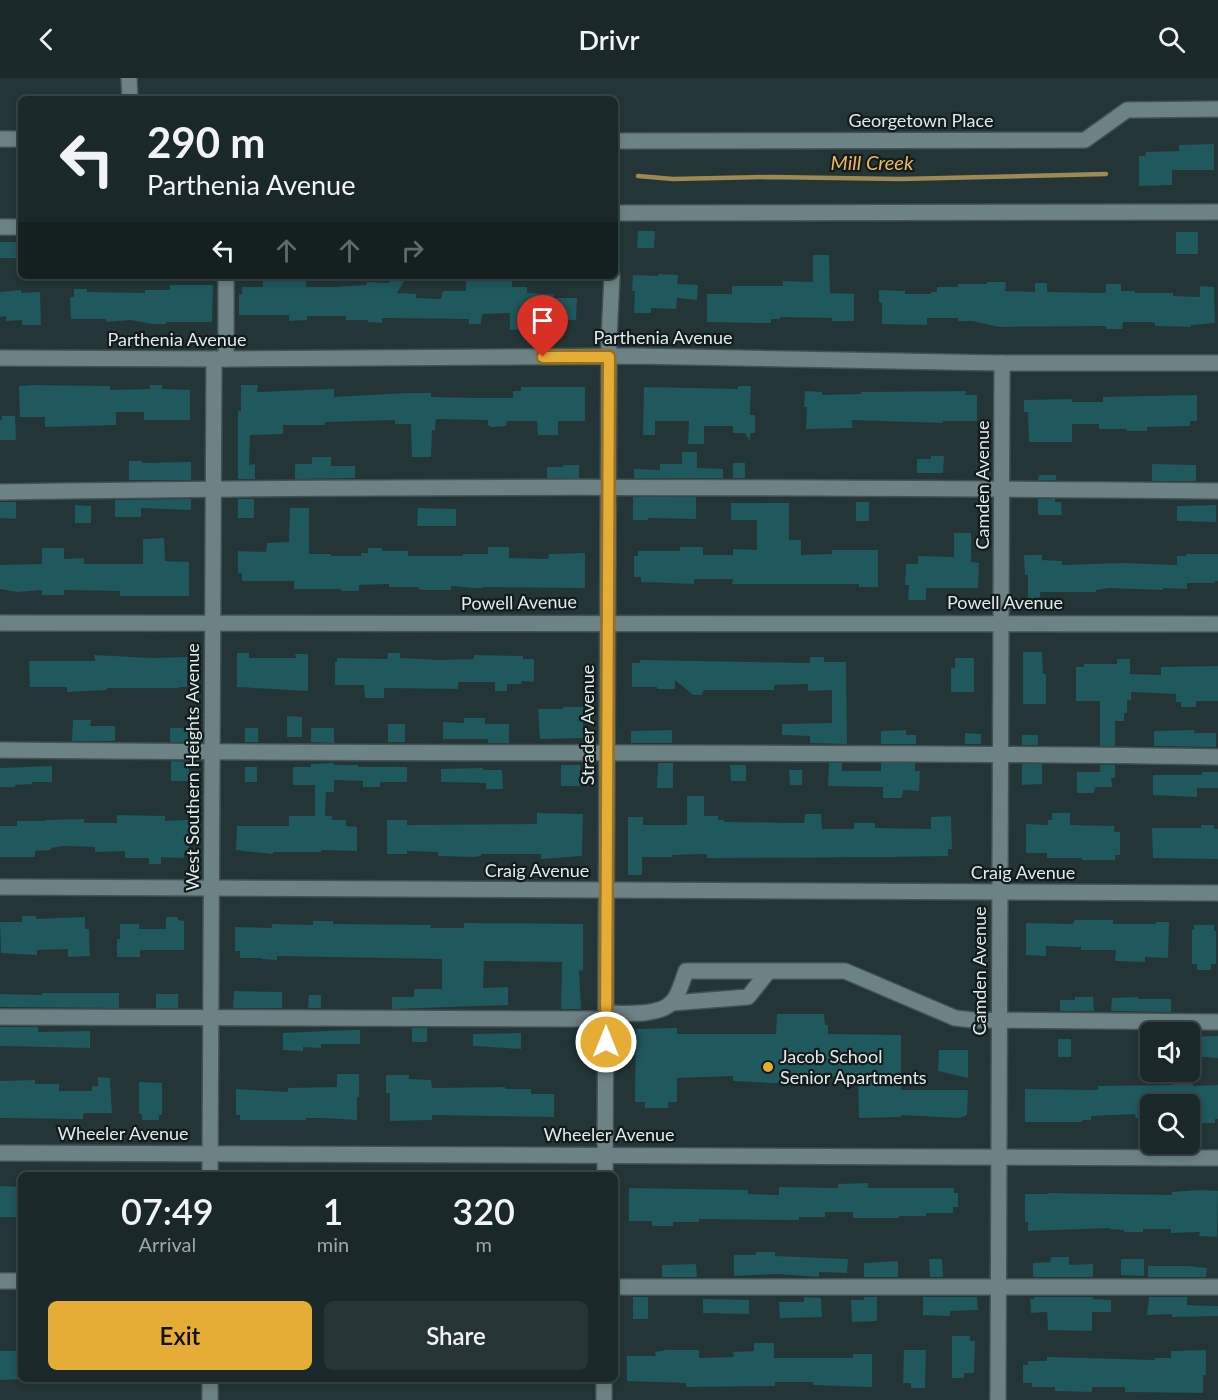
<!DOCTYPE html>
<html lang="en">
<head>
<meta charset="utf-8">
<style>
  body { margin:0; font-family:Lato,sans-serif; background:#273435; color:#f1f3f6; height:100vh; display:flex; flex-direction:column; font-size:22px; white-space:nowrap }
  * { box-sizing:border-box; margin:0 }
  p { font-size:20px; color:#9fa6a8 }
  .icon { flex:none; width:33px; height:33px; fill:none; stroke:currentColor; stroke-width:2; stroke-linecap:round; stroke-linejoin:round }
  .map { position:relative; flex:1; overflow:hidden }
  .sheet { position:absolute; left:18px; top:1094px; width:600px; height:210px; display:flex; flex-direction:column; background:#1a2829; border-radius:9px; box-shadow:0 3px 9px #0003,0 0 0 2px #384446 }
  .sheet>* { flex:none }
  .banner { position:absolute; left:18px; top:18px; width:600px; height:183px; border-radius:9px; box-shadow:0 3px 9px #0003,0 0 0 2px #384446; background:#1a2829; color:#f1f3f6; overflow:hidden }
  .tools { position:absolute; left:1140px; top:944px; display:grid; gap:12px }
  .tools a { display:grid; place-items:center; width:60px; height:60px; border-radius:9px; background:#1a2829; box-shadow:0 3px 9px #0003,0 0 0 2px #384446; font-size:30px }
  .pin { position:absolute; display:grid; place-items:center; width:51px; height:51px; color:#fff; margin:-62px -26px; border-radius:50% 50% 50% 0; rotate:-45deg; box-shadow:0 0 6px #0007 }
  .pin .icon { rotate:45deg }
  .me { position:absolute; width:66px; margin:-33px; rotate:0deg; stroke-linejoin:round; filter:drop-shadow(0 0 4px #0008) }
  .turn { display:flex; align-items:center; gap:21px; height:126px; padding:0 30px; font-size:27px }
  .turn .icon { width:78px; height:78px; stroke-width:2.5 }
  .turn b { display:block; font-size:42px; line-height:51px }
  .lanes { display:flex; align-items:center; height:57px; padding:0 30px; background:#0003; justify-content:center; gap:30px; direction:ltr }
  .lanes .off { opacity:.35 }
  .eta { display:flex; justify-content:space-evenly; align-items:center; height:102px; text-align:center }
  .eta b { font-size:36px; font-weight:600; line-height:42px }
  .button { display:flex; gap:12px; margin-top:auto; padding:12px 30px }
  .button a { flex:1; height:69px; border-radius:9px; background:#e5ad36; color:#111; font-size:24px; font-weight:600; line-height:69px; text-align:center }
  .button a+a { background:#273435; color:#f1f3f6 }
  header { display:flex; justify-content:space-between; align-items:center; height:78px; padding:0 30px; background:#1a2829; font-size:27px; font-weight:600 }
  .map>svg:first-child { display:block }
</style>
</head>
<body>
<header><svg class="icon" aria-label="back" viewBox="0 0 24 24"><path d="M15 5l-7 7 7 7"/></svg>Drivr<svg class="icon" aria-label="search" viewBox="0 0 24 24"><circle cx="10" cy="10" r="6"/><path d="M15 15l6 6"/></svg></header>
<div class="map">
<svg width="1218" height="1322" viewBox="0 0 1218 1322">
  <rect width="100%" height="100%" fill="#233537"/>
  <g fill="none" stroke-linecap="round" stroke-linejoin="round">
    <path stroke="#9e8953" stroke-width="4.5" d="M638 98 673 101 770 99 900 101 1106 96"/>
  </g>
  <g fill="#1f585d">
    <path d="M1214 66V92H1172V107L1139 108V78H1145L1146 74 1179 73V67Z"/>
    <path d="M638 153H655L654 170H637Z"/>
    <rect x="1176" y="154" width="22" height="22"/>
    <rect x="0" y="164" width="21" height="16"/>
    <path d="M813 177H829L830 215 854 216V243H832V240L780 239V241H771V245L707 244V216H732V208H783V203L813 204Z"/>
    <path d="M658 196 678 197 677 206 698 207 697 222 677 220 676 231 651 230V235H634L635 213H632L633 197 658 198Z"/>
    <path d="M389 198H407L397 215 416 216V220L441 221 443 213H466V198H484V202H512V209H527V215L554 216V220H577L576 242H554V245H546V250L510 252V235L482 236 481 246H469V241L382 240V245L368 244V242H346V238H307V242L289 243V237H239V216H242V209H263V203L306 200V209H334L366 207 367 204 389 205Z"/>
    <path d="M987 204H1006L1005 213 1035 214V205H1047V214L1104 215 1106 214V206H1121V213H1135V215H1173V218L1200 219V208L1214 209 1215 245 1191 247V249L1155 248V245L1151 244H1123L1122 251H1106V248L999 249 972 243H958V240H927V247L882 246V225L879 224V212L905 213V216H931V214H937V209H958V206H987Z"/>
    <path d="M170 207H213L212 244H166V246H152L131 242 106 244V241H71L70 219H74V211H87V214L145 215V212H170Z"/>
    <path d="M21 212V215L40 214 41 247H22V242L6 243V238L0 239V214Z"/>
    <path d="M32 307 110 308V312L150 311V307H162V311L190 312V342H144V334H116V347L45 349V339H20L19 308Z"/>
    <path d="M241 307H258L257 314 334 311V319L407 315H431V319L477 320H513V313H521V309H585V343H558V357H538L537 343H507L506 348 491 349 488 347V342L436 341 435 352H432L431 379H412L411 346H395V342L325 344V347H283V356L250 357 249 387 255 386V401H238V333H241Z"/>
    <path d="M738 308H751L750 337H755V355H750V363L745 355H733V348H704V366H688L689 343H655V357H643L644 309 738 311Z"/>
    <path d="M805 313 822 314V317L861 316V314L966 313 965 317H977V343H943V345L852 342V350L806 351 807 329H804Z"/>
    <path d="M1197 317V343H1190V348L1147 349V353H1126L1127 351H1099V346H1072V364H1029L1028 334H1024V322L1071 321 1072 324H1103V319Z"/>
    <path d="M2 338H15L16 362H0V342H2Z"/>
    <path d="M682 374H697V390L723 391V400H634V391L660 392V386H682Z"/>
    <path d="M931 378H944L943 395H917V381H931Z"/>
    <path d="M312 379H331V388H355V400L295 401V386H312Z"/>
    <path d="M129 383H142V385L191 384V402H129Z"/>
    <rect x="733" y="385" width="12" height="15"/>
    <path d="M1152 386 1196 387V403H1152Z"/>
    <path d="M563 387H579V400H547V389H563Z"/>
    <path d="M1039 397H1056V402H1038Z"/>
    <path d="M633 419H696V441L648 440V442H633Z"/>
    <path d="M191 421V432L141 430V439H115V422Z"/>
    <rect x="238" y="421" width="16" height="19"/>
    <path d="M1038 421H1055V424H1061L1062 437H1038Z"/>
    <path d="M0 424H16V441L0 440Z"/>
    <rect x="856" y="424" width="13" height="19"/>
    <path d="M731 425H789V462H801V477L832 476V472H878V509H859V506H732L733 501H694V506L641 504V499H634V478H638V473H680V469H703V477H733V471L757 472V442H731Z"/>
    <path d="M75 427 91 428V445H75Z"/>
    <path d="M1216 427V444L1177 443V428Z"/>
    <path d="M290 430H309V476H331V478H361V475H368V470H382V473H408V478H463V476H488V469H509V480L548 481 549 476 585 475V510L483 509V510H473L451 508V512H425L418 511V509H389V506L359 507V513H341V511H294V503H242V495H238V473L266 474 267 465 289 464Z"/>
    <path d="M418 430 456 431V448H417Z"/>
    <path d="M954 455H971V484L979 485 978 510H926V522H908L909 507H905L906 486H918V478L954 479Z"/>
    <path d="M164 460 165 483 189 484V518H120V513L64 512V517H42V512L17 514 0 511V487L42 486V470H64V481L84 480V486H143V461Z"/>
    <path d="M1186 476H1218V503H1215V505H1187V511L1163 510V512L1109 510 1096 512V514H1040V523H1028V497H1025L1024 477H1042V482L1062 483V487L1121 485 1177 487V478H1186Z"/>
    <path d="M1023 574H1042L1043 596H1046V626H1023Z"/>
    <path d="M237 575H249V580H296L295 576H308V613L237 609Z"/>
    <path d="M388 575H400V580L438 582 474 581V577L523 578V581H534V604L522 603 521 606H507V613H495V604H458V611L384 610V620H365L364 607H335V584H337V580L387 581Z"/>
    <path d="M94 577 153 580 187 579V609H179V610H107V612L67 614V609H30L29 583H95Z"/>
    <path d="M810 579H824V584H846L847 666 810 665V658L782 657V646L832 645V612L808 613V606L774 607V612H704L702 617H693L675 602V611H657V609H632V585H640V582L810 585Z"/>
    <path d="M955 580H974V614H951V590H955Z"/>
    <path d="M1117 581H1130V596L1161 597V589L1218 588V623H1196V629H1181V624H1176V616L1131 614V622H1127V635H1124V643H1115V668H1100V623H1076V589H1084V586H1117Z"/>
    <path d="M563 629H583V660L540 661 538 631H563Z"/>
    <path d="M287 638 302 639V659H287Z"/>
    <path d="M464 640H485V646H509V665H488V661H443V644L464 645Z"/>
    <path d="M73 642H91L90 648H115V663H72Z"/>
    <rect x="388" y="646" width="17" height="18"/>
    <rect x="170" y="650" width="18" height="14"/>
    <rect x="245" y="650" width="13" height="14"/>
    <path d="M311 650H334V665L311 664Z"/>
    <path d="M672 652V665H631V653Z"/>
    <path d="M906 652V657H916V666H881V653Z"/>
    <path d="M1194 652V655H1216V669L1154 668V653Z"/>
    <path d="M965 655 981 656V666H965Z"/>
    <rect x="1022" y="657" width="16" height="10"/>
    <path d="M171 683 189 684V703H171Z"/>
    <path d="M334 685V687H358V689H407V704H380V709H363V703L334 702V714H326L325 738H332V742H346V748L357 749V773L321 772V774H273V776L236 772 237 748H289V738H315V707H293V689H311V686Z"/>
    <path d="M658 685H673V710H657Z"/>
    <path d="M829 685H842V693H881V685H915V693H920L919 713 903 712 902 720H883V709L828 708Z"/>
    <path d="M1022 686H1042V706L1022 707Z"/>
    <rect x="561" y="687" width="19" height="21"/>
    <path d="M730 687H746V703H731Z"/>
    <path d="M1100 687H1115V700H1111L1112 709H1095L1094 715H1077V694H1100Z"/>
    <path d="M52 688V704H32V706L15 707V709H0V690Z"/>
    <rect x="245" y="689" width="12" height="15"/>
    <path d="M483 690V692H502L503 711H486V705L441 704V691Z"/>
    <path d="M789 692H802V707H790Z"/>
    <path d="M1202 694H1218V710H1197V719L1153 717V697H1202Z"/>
    <path d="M687 718H704V738H718V742H724V744L804 745 805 736H821L822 751H854V745H875V750L931 751V739L951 738 952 771H948V778L891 779 707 780V776L672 777V779H642V797H628V739H643V747H687Z"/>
    <path d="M537 735 583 736 582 778 541 781V776H481V778L473 779 438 778V774L407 773V776H387V742H407V747L537 746Z"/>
    <path d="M1052 735H1070V747L1114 748V754H1120V777H1115V782H1082V780H1047V775H1026V746L1048 747V742H1052Z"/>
    <path d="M117 737 165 738V743L189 742V775H184V780L161 779V786H149V780H125V773L95 774V769L63 768 51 770V772L35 773V779H0V748H17V743H45V742L84 741V745H117Z"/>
    <path d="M1201 747H1214V751H1218V781L1153 780 1152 750H1201Z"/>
    <path d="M22 838H36V841L85 839V851H89L90 878 68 879V871L37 872V877L1 875 0 844H22Z"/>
    <path d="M166 839H178V842L184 843V872H140V879H117V861H120V846H139V851H166Z"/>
    <path d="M1075 842H1113V846H1156V844H1169L1168 880 1145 879V884L1115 883 1116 872H1081V869H1074L1046 868V878L1026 877V845L1073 846Z"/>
    <path d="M313 843H333V846L431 847 430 850H464V845L583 846V893L579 892 581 931H561L562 884 484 883 483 910 508 909V927L392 931V919H414V911H442V881L277 878V882L262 881 261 880H240V873H235V849L272 850V846L313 847Z"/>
    <path d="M1194 847H1214V853H1216V886H1211V892H1197V886H1192V852H1194Z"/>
    <path d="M234 913 282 914V930H233Z"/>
    <path d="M42 915H119V930L0 929V916L42 917Z"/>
    <rect x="156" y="916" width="22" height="14"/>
    <path d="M309 917H321V930H308Z"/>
    <path d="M1075 919H1093L1094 933H1060V922H1075Z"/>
    <path d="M1138 919V921H1171V934L1111 933 1112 920Z"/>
    <path d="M777 936H824L825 947H828V956L901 957V1012H968L967 1037 959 1040 901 1037V1039L859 1040 858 1000 802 998V1003H781L779 1005H773L733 1003V998L677 1000V1024H668V1030H645V1024H635L636 951 677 950V956H776Z"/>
    <path d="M0 949H38V954L90 953V970L0 968Z"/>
    <rect x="412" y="950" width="15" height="14"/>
    <path d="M351 952H360V966H321V970L303 969V973L283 972V955Z"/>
    <path d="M521 955V971L473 968V956Z"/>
    <path d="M1218 958V980L1190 978V959Z"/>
    <rect x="1058" y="961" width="13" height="18"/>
    <path d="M939 972H968V1000L938 993Z"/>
    <path d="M337 996H359V1019H357V1042L320 1040H306V1042H240V1037H236V1011L288 1014V1010L337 1009Z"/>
    <path d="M386 997H409V1001L431 1002 432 1010 505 1009V1011H531V1016H554V1039L432 1037V1042L390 1043V1015H386Z"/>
    <path d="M98 999 110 1000 112 1035H86L83 1036V1041H76L0 1040V1003L35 1002V1006H59V1013H92V1008H98Z"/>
    <path d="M1174 1002 1193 1003V1008L1218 1007V1041H1215V1045H1190V1026H1150V1040H1136L1135 1036 1091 1038V1042H1082V1044H1025V1011L1098 1012V1008L1173 1007Z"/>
    <path d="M139 1004 162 1005V1037H159V1042H142V1036H139Z"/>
    <path d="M868 1105V1110H954V1115H958V1129H953V1135H926V1138H899V1140H853V1134H825V1139H799V1142L699 1141V1144H673V1148H652V1143H629V1110L748 1112V1116L779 1117V1109L838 1110V1106Z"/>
    <path d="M0 1108 21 1109V1139H0Z"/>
    <path d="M1200 1112 1218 1113 1217 1159 1199 1158 1200 1154 1171 1155V1151H1143V1154H1124V1152L1110 1151V1150L1028 1153V1144H1025V1116H1048V1115L1172 1117V1114Z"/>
    <path d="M756 1174H775V1178L848 1181 847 1195 819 1194V1199L777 1196 734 1198V1177H756Z"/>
    <path d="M1051 1179H1069V1187L1093 1186V1199H1033V1185L1050 1184Z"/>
    <path d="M929 1181H942L943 1199H930Z"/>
    <path d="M1121 1181H1144V1198L1121 1197Z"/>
    <path d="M898 1183V1199H864V1185Z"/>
    <path d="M696 1186 697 1199H662V1187Z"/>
    <path d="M1148 1188H1188L1207 1190 1206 1199H1148Z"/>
    <rect x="633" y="1219" width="15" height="22"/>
    <path d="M804 1219 821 1220 822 1239 780 1240 779 1224H804Z"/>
    <path d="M864 1219H877V1243L852 1244 851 1222H864Z"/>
    <path d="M923 1219H977L978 1232 950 1233V1238L923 1237Z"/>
    <path d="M1034 1219H1093V1221L1111 1222V1234H1092V1253L1048 1252 1047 1234 1031 1235 1030 1221H1034Z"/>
    <path d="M1149 1219H1187V1227L1218 1228V1238L1172 1239V1236L1147 1237Z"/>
    <path d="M703 1221 749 1222V1236L703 1235Z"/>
    <path d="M952 1258H970V1263H975L974 1295H964V1300H952Z"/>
    <path d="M754 1265H774V1280H853V1276H872V1309L813 1307V1304H775V1308L686 1309V1305L627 1303V1278H656L655 1274 666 1272H699V1280L734 1279 733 1274 754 1273Z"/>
    <path d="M904 1272H926L925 1310H911V1305H903Z"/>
    <path d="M1206 1272V1297H1203V1315L1125 1314V1309H1092V1314L1055 1313V1309H1032V1305H1023V1287H1028V1283H1047V1279L1155 1282V1280H1171V1273Z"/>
    <path d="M0 1273H21V1301L0 1302Z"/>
  </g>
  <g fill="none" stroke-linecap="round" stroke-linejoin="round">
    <g stroke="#425254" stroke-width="18">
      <g id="minor">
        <path d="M129 0 130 21"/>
        <path d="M0 61H21"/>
        <path d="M615 63 1085 62 1127 32 1218 31"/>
        <path d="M615 135 1218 134"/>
        <path d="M0 149H21"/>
        <path d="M226 198V281"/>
        <path d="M0 280 226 281 633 278 1002 285H1218"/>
        <path d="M0 414C406 407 812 409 1218 413"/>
        <path d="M0 545 1218 546"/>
        <path d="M0 672C406 677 812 672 1218 679"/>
        <path d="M0 809 1218 815"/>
        <path d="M672 925 748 919 768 894"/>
        <path d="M606 935C624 935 659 939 672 924 678 919 683 901 686 893H845L955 940 973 942 1218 944"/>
        <path d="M0 939 606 941"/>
        <path d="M0 1075 1218 1080"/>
        <path d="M210 1096 214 281"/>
        <path d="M605 1096 609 261 612 198"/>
        <path d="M0 1203H21"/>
        <path d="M615 1209H1218"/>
        <path d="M210 1300V1322"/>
        <path d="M604 1322V1300"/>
        <path d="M998 1322 1002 285"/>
      </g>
    </g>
    <use href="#minor" stroke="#6d8284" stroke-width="15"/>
  </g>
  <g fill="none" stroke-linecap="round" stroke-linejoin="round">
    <g stroke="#957023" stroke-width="15">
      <path id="route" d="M543 279H609L606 964"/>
    </g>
    <use href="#route" stroke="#e5ad36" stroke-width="10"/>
  </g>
  <circle fill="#e5ad36" stroke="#131b1c" stroke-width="2" cx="768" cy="989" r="6"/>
  <g text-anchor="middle" stroke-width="4.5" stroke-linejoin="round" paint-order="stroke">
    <g font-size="18" fill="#deeaeb" stroke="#131b1c">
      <text x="921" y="49">Georgetown Place</text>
      <text x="663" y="266">Parthenia Avenue</text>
      <text x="177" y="268">Parthenia Avenue</text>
      <text transform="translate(983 407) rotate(-90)" y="6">Camden Avenue</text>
      <text transform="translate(519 525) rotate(-1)" y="6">Powell Avenue</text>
      <text x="1005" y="531">Powell Avenue</text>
      <text transform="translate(588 647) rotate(-90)" y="6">Strader Avenue</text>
      <text transform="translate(193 689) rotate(-90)" y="6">West Southern Heights Avenue</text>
      <text x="537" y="799">Craig Avenue</text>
      <text x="1023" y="801">Craig Avenue</text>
      <text transform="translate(980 893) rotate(-90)" y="6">Camden Avenue</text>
      <text x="123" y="1062">Wheeler Avenue</text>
      <text x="609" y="1063">Wheeler Avenue</text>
    </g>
    <g font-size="18" fill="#deeaeb" stroke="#131b1c" text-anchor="start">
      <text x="780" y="985">Jacob School<tspan x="780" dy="21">Senior Apartments</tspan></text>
    </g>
    <g font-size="20" font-style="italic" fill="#ebb958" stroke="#131b1c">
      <text x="872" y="92">Mill Creek</text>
    </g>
  </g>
</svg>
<div class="tools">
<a><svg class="icon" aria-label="sound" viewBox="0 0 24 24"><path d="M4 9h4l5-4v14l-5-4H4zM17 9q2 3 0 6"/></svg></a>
<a><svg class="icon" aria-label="search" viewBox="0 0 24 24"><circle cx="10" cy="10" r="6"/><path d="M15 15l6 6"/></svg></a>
</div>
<div class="pin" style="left:543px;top:279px;background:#d93025"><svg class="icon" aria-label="arrive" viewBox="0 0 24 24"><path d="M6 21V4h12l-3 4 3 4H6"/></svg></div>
<svg class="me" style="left:606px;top:964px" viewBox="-20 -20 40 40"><circle r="17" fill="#e5ad36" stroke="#fff" stroke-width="3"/><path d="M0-11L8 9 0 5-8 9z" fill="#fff"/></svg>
<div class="banner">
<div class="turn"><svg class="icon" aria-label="left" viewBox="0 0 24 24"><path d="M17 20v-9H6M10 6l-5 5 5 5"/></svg><div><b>290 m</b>Parthenia Avenue</div></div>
<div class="lanes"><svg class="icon" aria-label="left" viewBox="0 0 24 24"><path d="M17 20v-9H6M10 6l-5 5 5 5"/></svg><svg class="icon off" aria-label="ahead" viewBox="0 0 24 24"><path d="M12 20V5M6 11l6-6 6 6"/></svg><svg class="icon off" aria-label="ahead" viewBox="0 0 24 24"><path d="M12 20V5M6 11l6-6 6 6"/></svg><svg class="icon off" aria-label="right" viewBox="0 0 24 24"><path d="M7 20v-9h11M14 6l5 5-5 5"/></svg></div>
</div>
<section class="sheet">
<div class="eta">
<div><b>07:49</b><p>Arrival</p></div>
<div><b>1</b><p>min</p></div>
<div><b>320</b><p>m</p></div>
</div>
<div class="button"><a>Exit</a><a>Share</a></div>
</section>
</div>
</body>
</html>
